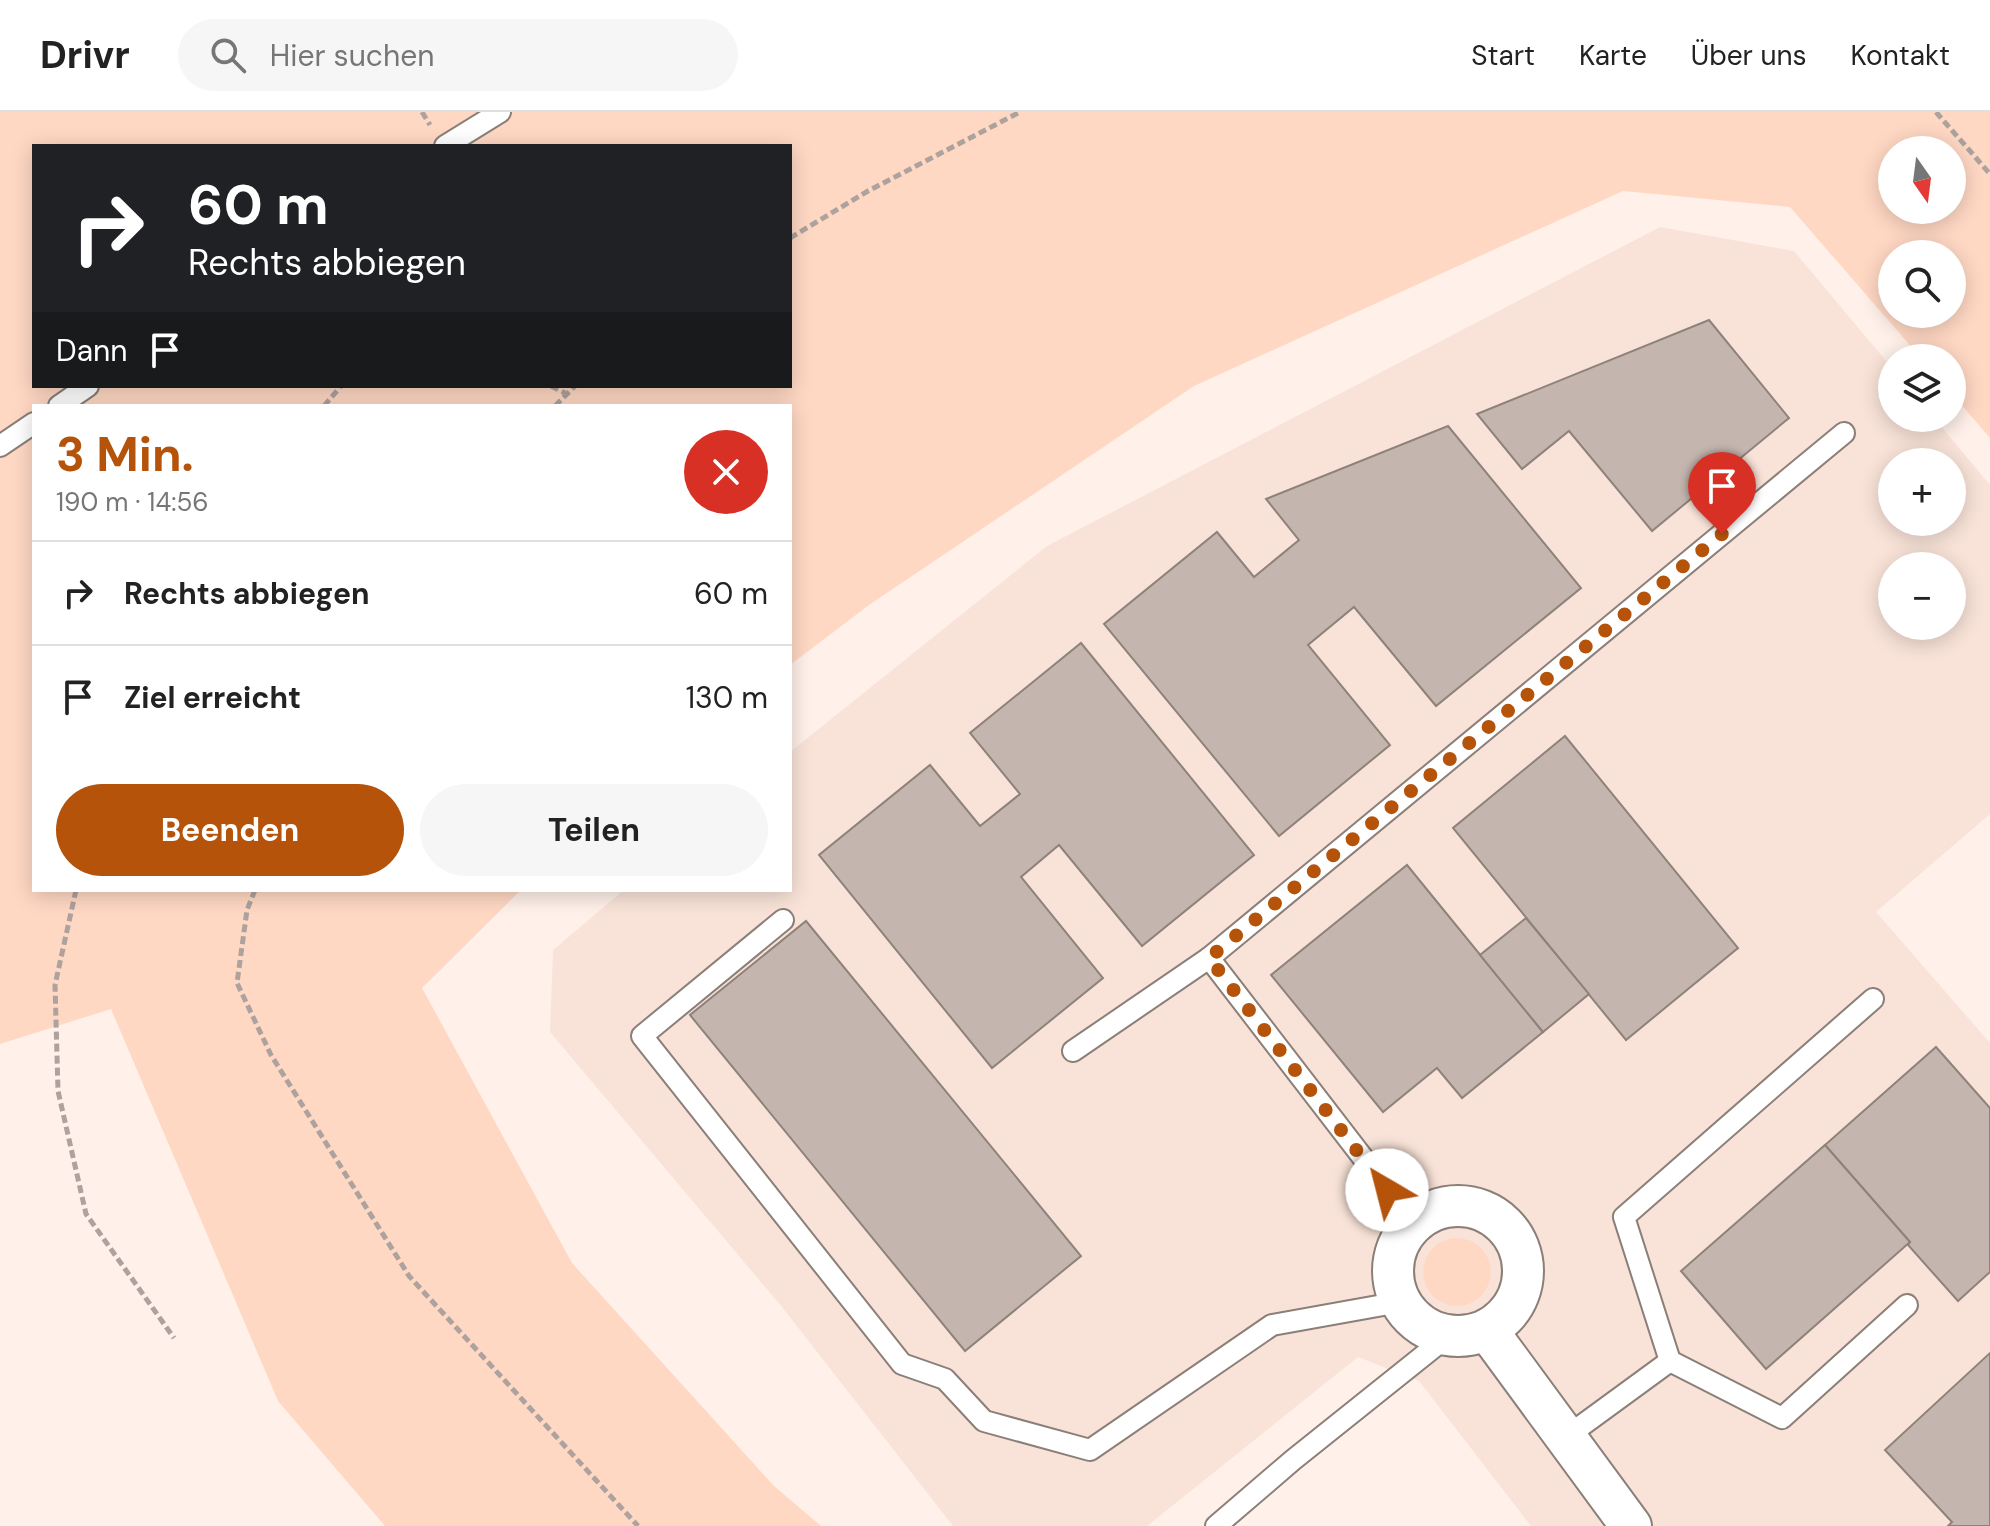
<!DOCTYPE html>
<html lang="de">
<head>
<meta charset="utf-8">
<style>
  body { margin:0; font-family:"DM Sans",sans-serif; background:#f6f6f6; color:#222; height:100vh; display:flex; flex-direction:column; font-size:30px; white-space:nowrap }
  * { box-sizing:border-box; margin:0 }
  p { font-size:26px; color:#767676 }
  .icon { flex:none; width:44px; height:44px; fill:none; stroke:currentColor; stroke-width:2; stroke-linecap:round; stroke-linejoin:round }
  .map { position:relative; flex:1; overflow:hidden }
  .sheet { position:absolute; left:32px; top:292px; width:760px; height:488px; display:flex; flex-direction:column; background:#fff; border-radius:0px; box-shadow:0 4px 20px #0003 }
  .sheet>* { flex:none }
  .hud { position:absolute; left:32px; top:32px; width:760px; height:244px; border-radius:0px; box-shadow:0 4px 20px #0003; background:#202124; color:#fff; overflow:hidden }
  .needle { width:52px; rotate:166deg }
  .tools { position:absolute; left:1878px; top:24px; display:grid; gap:16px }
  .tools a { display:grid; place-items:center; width:88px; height:88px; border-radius:50%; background:#fff; box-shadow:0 4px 20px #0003; font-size:40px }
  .pin { position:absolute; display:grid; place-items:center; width:68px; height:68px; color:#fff; margin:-82px -34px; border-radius:50% 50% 50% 0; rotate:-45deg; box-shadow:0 0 8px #0007 }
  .pin .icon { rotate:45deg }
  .me { position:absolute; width:88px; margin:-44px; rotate:323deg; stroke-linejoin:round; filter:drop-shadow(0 0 6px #0008) }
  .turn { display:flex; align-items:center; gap:28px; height:168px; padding:0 24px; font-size:36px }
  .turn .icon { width:104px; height:104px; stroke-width:2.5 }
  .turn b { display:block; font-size:56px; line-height:68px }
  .then { display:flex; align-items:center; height:76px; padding:0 24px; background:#0003; gap:16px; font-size:30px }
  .round { display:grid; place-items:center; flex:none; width:84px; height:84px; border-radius:42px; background:#f6f6f6 }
  .summary { display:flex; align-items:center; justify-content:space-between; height:136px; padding:0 24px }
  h1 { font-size:48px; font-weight:700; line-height:60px; color:#b45309 }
  .primary-button { display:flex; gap:16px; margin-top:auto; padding:16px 24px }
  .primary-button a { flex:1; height:92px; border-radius:48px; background:#b45309; color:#fff; font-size:32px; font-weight:700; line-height:92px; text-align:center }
  .primary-button a+a { background:#f6f6f6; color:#222 }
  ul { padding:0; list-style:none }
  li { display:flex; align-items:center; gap:24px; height:104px; padding:0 24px; border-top:2px solid #e0e0e0 }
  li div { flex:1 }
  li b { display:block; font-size:30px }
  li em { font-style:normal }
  header { display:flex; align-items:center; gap:48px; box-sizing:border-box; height:112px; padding:0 40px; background:#fff; border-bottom:2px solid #e0e0e0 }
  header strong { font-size:38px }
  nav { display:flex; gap:44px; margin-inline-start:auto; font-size:28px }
  .search { width:560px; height:72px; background:#f6f6f6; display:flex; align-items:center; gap:20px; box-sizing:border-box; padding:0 28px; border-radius:44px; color:#767676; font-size:30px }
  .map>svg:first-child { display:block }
</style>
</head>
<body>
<header>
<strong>Drivr</strong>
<div class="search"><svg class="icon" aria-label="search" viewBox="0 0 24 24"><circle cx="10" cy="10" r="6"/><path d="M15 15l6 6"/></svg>Hier suchen</div>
<nav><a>Start</a><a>Karte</a><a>Über uns</a><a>Kontakt</a></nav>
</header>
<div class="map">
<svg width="1990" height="1414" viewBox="0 0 1990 1414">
  <rect width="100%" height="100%" fill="#fff0e9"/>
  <path fill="#f9e3d8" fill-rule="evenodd" d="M1660 115 1794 139 1892 256V306H1934L1990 373V702L1876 800 1990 931V1414H1531L1419 1269 1358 1245 1147 1414H953L782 1195 550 920 553 838 624 778H790V640L1047 434ZM1892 350H1952V410H1892ZM1892 454H1952V514H1892Z"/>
  <g fill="#ffd8c4" fill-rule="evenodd">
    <path d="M0 0H1990V326L1952 282V246H1921L1790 95 1623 79 1194 274 869 493 790 553V294H34V778H521L422 876 572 1151 774 1374 821 1414H385L278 1289 111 897 0 932ZM34 34H790V274H34ZM1892 38H1952V98H1892ZM1892 142H1952V202H1892Z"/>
    <circle cx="1457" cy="1160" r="34"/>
  </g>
  <g fill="#c4b6af" stroke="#8e827b" stroke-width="2">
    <path d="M1709 208 1789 306 1652 419 1569 319 1522 357 1477 302Z"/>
    <path d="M1448 314 1581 476 1436 594 1354 495 1308 533 1390 633 1279 724 1104 512 1217 420 1254 465 1299 428 1266 387Z"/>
    <path d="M1081 531 1254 743 1142 834 1059 733 1021 765 1103 866 992 956 819 743 930 653 980 714 1020 682 970 621Z"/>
    <path d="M1565 624 1738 836 1626 928 1453 716Z"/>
    <path d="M1407 753 1543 920 1462 986 1437 956 1383 1000 1271 863Z"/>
    <path d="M1526 806 1589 882 1543 920 1480 843Z"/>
    <path d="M806 809 1081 1144 965 1239 690 903Z"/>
    <path d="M1936 935 1990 996V1160L1958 1189 1908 1133 1910 1130 1825 1033Z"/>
    <path d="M1825 1033 1910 1130 1766 1257 1681 1159Z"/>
    <path d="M1990 1241V1414H1948L1952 1410 1885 1338Z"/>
  </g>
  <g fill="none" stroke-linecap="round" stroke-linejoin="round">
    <g stroke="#8b7f78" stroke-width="24">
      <g id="service">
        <path d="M445 34 500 0"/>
        <path d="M59 294 88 274"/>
        <path d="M0 334 34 311"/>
        <path d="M783 808 642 924 902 1252 945 1267 984 1309 1090 1338 1272 1213 1400 1190"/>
        <path d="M1209 846 1844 321"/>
        <path d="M1073 939 1209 846 1377 1064 1411 1113"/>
        <path d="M1670 1249 1782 1306 1907 1193"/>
        <path d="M1566 1325 1670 1249 1624 1105 1873 887"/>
        <path d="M1216 1414 1293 1348 1448 1224"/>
      </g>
    </g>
    <g stroke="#8b7f78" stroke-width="44">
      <g id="minor">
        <circle cx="1458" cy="1159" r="65"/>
        <path d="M1487 1218 1631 1414"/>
      </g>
    </g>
    <g stroke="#ada29d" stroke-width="5" stroke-dasharray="8 4" stroke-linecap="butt">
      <path d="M422 0 430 13"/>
      <path d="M1936 0 1990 62"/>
      <path d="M790 126 868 79 1020 0"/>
      <path d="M551 274 565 281"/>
      <path d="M324 294 341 274"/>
      <path d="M555 294 575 274"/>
      <path d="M76 778 55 873 58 979 86 1102 174 1226"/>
      <path d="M255 778 247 798 237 871 271 943 409 1164 638 1414"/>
    </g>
    <use href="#service" stroke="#fff" stroke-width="20"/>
    <use href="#minor" stroke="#fff" stroke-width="40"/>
  </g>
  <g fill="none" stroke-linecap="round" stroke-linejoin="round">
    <path stroke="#b45309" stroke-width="14" stroke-dasharray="0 25.2" d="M1387 1078 1209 846 1722 422"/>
  </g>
</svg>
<div class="tools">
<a><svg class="needle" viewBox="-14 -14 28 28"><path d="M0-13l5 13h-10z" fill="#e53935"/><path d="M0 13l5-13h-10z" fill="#767676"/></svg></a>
<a><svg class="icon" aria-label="search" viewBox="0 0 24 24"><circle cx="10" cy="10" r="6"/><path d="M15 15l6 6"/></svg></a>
<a><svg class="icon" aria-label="layers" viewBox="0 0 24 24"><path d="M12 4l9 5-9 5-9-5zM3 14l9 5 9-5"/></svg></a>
<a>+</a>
<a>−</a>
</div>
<div class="pin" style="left:1722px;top:422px;background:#d93025"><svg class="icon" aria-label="arrive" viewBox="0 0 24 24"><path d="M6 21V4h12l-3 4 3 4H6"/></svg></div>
<svg class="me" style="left:1387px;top:1078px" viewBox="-20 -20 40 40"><circle r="19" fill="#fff"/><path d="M0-13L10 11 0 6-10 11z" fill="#b45309"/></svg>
<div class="hud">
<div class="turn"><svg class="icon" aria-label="right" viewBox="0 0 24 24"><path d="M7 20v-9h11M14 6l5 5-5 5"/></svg><div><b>60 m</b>Rechts abbiegen</div></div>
<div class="then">Dann<svg class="icon" aria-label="arrive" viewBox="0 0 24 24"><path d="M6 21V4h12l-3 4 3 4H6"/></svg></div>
</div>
<section class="sheet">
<div class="summary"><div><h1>3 Min.</h1><p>190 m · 14:56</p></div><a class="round" style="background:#d93025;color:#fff"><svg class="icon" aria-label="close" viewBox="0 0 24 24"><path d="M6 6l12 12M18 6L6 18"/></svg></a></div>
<ul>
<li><svg class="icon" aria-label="right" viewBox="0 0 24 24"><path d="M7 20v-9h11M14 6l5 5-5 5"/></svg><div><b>Rechts abbiegen</b></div><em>60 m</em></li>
<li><svg class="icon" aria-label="arrive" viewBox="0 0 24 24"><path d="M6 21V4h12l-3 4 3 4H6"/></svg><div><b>Ziel erreicht</b></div><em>130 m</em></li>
</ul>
<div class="primary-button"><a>Beenden</a><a>Teilen</a></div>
</section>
</div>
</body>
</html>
